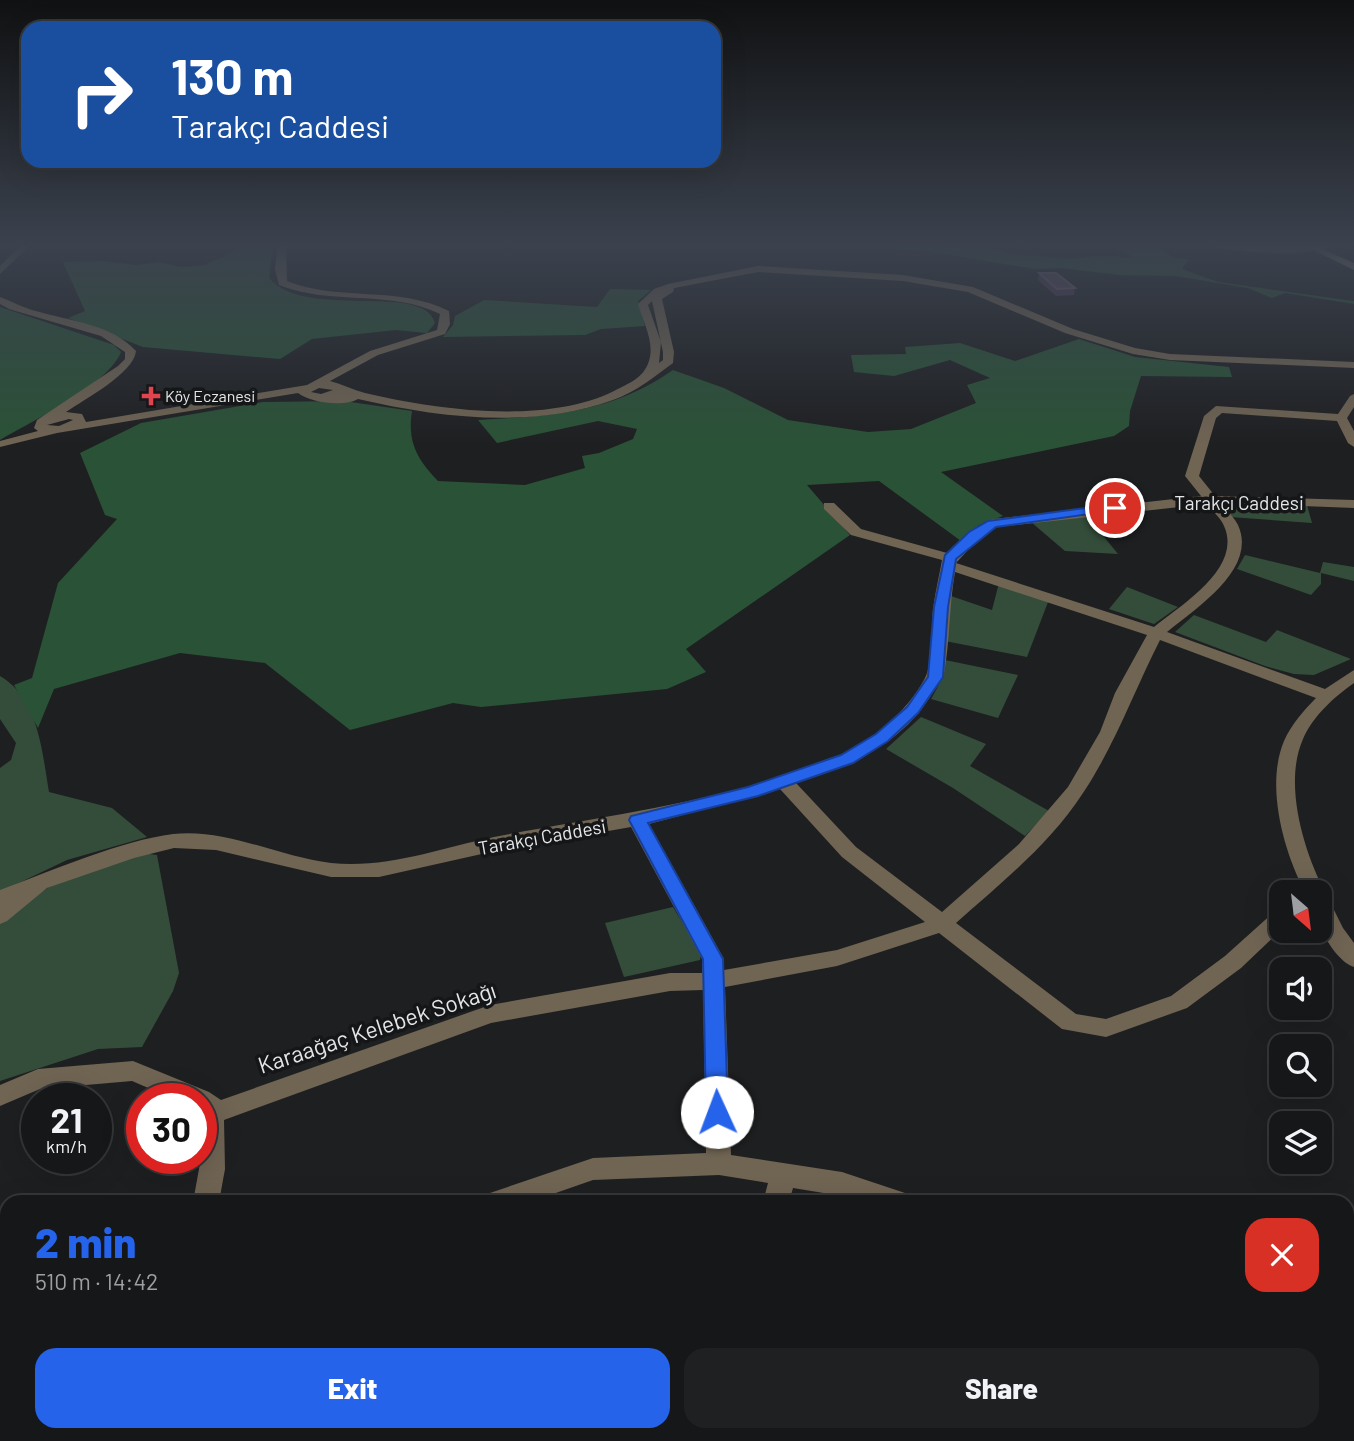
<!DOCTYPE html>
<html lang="en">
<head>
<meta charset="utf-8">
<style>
  body { margin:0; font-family:Barlow,sans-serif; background:#1f2022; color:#f1f3f6; height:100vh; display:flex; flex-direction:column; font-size:26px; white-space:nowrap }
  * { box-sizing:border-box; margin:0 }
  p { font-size:23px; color:#9e9fa2 }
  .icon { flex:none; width:38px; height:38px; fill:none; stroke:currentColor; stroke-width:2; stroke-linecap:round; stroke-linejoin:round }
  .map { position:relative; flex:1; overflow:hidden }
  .details { position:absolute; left:0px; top:1195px; width:1354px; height:247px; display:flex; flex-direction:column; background:#161719; border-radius:21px 21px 0 0; box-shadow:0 7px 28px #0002,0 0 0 2px #353638 }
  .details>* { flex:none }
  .hud { position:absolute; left:21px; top:21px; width:700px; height:147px; border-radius:21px; box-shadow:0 7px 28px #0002,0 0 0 2px #353638; background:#1a4fa0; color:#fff; overflow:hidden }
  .needle { width:46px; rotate:152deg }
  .controls { position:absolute; left:1269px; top:880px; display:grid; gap:14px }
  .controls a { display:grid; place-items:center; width:63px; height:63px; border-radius:14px; background:#161719; box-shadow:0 7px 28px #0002,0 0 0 2px #353638; font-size:35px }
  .speed { position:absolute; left:21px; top:1083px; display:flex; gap:14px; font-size:35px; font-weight:700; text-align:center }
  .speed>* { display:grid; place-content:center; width:91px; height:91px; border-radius:50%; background:#161719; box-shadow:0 7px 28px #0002,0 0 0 2px #353638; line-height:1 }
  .speed small { font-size:18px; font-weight:400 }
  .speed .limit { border:10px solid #d22; background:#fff; color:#111 }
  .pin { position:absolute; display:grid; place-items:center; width:60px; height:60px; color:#fff; margin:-30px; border:4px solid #fff; border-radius:50%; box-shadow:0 2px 7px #0007 }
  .me { position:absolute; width:77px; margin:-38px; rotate:358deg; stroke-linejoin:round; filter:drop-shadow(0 0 5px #0008) }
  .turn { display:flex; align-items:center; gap:24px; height:147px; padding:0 35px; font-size:32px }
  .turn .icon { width:91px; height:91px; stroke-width:2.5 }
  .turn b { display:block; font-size:49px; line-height:60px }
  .round { display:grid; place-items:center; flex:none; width:74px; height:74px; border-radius:21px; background:#1f2022 }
  .head { display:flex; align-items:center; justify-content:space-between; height:119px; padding:0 35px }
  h1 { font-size:42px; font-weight:800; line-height:52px; color:#2563eb }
  .button { display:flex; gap:14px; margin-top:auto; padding:14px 35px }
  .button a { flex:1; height:80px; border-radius:21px; background:#2563eb; color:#fff; font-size:28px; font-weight:800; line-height:80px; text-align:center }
  .button a+a { background:#1f2022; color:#f1f3f6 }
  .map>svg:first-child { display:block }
</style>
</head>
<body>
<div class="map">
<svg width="1354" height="1441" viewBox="0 0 1354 1441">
  <rect width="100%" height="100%" fill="#1e1f21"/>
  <g fill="#344d3a">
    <path d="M1109 244H1172L1154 247 1177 259 1134 257Z"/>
    <path d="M1229 503 1307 505 1312 523 1230 517 1225 505Z"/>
    <path d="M1087 516 1118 554 1065 551 1031 522Z"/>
    <path d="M1245 555 1320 573 1323 562 1354 567V581L1321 573V584L1311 595 1237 569Z"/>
    <path d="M999 583 1048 602 1027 657 945 641 951 596 992 610Z"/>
    <path d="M1127 587 1178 607 1154 624 1109 609Z"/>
    <path d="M1194 615 1266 642 1277 630 1351 659 1314 675 1294 674 1265 666 1175 632Z"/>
    <path d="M945 660 1018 675 998 718 931 699 941 681Z"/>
    <path d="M0 676C39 699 42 752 49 792L112 808 147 837 67 860 0 892V768L11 760 16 743 0 719Z"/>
    <path d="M921 717 986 744 970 766 1049 811 1025 836 953 788 886 749Z"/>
    <path d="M141 853 157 855 179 973 173 991 142 1047 98 1049 0 1081V920L49 887Z"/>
    <path d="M673 907 701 954 700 960 624 977 605 923Z"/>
  </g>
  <g fill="#2a5236">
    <path d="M822 244H968L1011 254 1072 259 1098 256 1189 259 1182 269 1218 282 1346 300 1354 301V304L1285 293 1272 298 1248 288 1176 276 1120 275 1060 268 1035 269 927 251Z"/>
    <path d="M273 245 269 278C305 321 424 281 435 323L427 333 396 330 312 339 280 359 143 347 68 318 85 311 63 262 103 261 136 265 159 262 181 267 204 265 244 247Z"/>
    <path d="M610 289 651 290 638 301 645 326 601 329 585 335 443 337 453 325 455 316 484 300 597 307Z"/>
    <path d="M0 307 114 345 121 352C107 386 32 421 0 440Z"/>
    <path d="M1079 339 1135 357 1229 367 1232 377 1141 376 1130 411 1129 426 1114 436 941 472 1003 516 979 525 961 541 879 481 807 485 850 535 686 649 706 672 667 689 481 707 453 703 350 730 265 663 180 653 54 689 38 728 14 685 32 678 58 583 117 519 105 515 80 453 141 423 263 402 344 401 412 411C407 443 418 460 438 481L525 485 585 468 582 456 599 453 633 439 637 429 598 421 497 443 478 420C550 416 612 413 673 370L724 388 788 420 868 432 911 429 976 403 967 385 990 378 950 360 894 376 854 372 851 355 906 354 905 347 960 343 1015 361Z"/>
  </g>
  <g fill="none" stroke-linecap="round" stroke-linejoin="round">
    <g fill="#706453" fill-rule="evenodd">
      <path d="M22 244H31L0 274V266Z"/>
      <path d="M278 244H286L287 281C339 302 397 285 449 311L450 324 445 334 378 355 330 381C342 384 353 390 365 393 438 410 545 425 614 391 629 383 643 379 649 361 655 342 643 322 638 304L654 289 668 284 758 266 903 275 973 287 1073 329 1135 348 1170 354 1354 362V368L1170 360 1133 354 1065 333 968 292 903 281 758 272 674 288 673 292 662 299 674 352 673 363C654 377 636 392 613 400 533 429 440 418 358 399 344 407 311 403 298 393L57 433 0 447V441L38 431 34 428 37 420 118 366 125 359V352L101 336 9 309 0 304V297C12 301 23 308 36 311 69 321 112 324 136 351 134 373 85 399 66 412L82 414 86 422 307 385 370 351 437 330 440 314C389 289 332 306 279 285L275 269ZM652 301 663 352V360L659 363 661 342 648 305ZM319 388 333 390 321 394 311 392ZM69 419 73 420 59 426 47 425Z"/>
      <path d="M1175 244H1186L1182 247Z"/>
      <path d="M1203 244 1283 246 1332 244C1304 261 1240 250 1207 247Z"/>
      <path d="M1354 394V407L1347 418 1354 431V447L1348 443 1337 421 1222 413 1216 418 1199 476 1215 496 1354 500V508L1221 503C1226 510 1234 517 1238 525 1258 569 1196 608 1167 632L1325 689 1354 670V683C1334 697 1313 716 1303 739 1283 784 1304 852 1325 892L1324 895 1327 896 1343 928 1354 943V967C1340 963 1322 937 1320 922 1318 913 1320 902 1320 892H1305C1284 852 1265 786 1284 741 1291 725 1304 710 1316 698L1160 640C1134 691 1115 745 1083 793 1050 844 1001 883 956 923L1076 1014 1106 1019 1171 996 1225 956 1274 912 1281 910V930L1241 968 1187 1008 1106 1037 1062 1029 939 933 837 966 725 987 731 1155 842 1172 908 1194 912 1202H862L842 1196 793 1188 789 1202H763L768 1183 719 1175 593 1180 530 1202H483L487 1194 593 1158 706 1153 703 990 670 991 491 1023 224 1120 225 1169 219 1202H193L201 1158V1099H174L132 1081 40 1089 0 1106V1085L38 1069 133 1061 209 1092 221 1100 490 1005 670 973H702V959L631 827 495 851 379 877H331L216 850 174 848 134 858 47 888 7 921 0 924V890C48 872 123 840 173 834 227 828 279 857 331 863 386 869 441 848 494 837 611 814 727 802 838 756 872 742 906 712 924 680 933 666 931 627 933 609 935 593 939 577 942 560L851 535 824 509V503H834L861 529 947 553 969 532 993 519 1201 496 1185 476 1204 416 1216 406 1338 414 1350 396ZM1207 504C1212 511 1221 518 1224 526 1243 568 1181 605 1154 627L956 563 979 538 997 527ZM955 572 1147 635 1115 693 1100 732 1068 787 1019 844 942 912 856 847 796 783C849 765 898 747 930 697 934 690 942 682 944 674 950 641 949 606 955 572ZM780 789 842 857 925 922 837 950 724 970V959L649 824Z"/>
      <path d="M1354 1234V1262L1348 1265V1237Z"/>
      <path d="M7 1367V1400L0 1403V1370Z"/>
      <path d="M863 1435H895L897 1441H865Z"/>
    </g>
    <path fill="#9e8b71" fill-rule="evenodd" d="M1301 244H1311L1354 263V270Z"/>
  </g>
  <path fill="#513754" d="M1039 273 1075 288 1074 295 1056 296 1038 280Z"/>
  <path fill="#614a64" stroke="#766279" stroke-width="2" d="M1039 273H1056L1075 288 1057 289Z"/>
  <linearGradient id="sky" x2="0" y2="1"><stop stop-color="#101112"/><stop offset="0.55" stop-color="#3b424e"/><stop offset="1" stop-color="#3b424e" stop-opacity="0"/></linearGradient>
  <rect width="1354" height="445" fill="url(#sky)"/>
  <path fill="#2563eb" stroke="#184099" stroke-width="2" d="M1115 504 1119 505V510L996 527 956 559 948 607 943 677 918 713 888 741 853 763 758 796 648 823 723 959 728 1112 725 1119 717 1121 709 1119 706 1112 703 959 629 820 631 816 748 787 841 755 876 734 907 707 928 677 934 607 945 555 969 532 988 521Z"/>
  <path fill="#e0444e" stroke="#141618" stroke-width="2.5" d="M147.5 385.5h7v7h7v7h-7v7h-7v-7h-7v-7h7z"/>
  <g text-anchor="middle" stroke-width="7" stroke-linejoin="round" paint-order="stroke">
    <g font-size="16" fill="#e5e6e8" stroke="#141618" text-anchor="start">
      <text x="165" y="402">Köy Eczanesi</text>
    </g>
    <g font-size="19" fill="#e5e6e8" stroke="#141618">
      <text x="1239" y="510">Tarakçı Caddesi</text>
      <text transform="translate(542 837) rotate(-10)" y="7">Tarakçı Caddesi</text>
    </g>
    <g font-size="23" fill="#e5e6e8" stroke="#141618">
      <text transform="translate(377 1028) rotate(-18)" y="8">Karaağaç Kelebek Sokağı</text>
    </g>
  </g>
</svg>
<div class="controls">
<a><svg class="needle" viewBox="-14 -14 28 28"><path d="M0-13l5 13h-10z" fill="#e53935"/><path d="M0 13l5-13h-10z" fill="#9e9fa2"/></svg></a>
<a><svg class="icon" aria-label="sound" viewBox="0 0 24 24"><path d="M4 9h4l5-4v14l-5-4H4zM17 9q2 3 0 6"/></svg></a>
<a><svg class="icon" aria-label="search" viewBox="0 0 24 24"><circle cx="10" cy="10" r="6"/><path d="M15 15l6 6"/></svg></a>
<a><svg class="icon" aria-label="layers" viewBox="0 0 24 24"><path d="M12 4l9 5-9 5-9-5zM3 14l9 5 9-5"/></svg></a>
</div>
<div class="speed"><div>21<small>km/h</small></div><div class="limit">30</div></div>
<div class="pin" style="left:1115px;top:508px;background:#d93025"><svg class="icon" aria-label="arrive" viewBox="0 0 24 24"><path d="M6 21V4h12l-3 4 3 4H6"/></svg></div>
<svg class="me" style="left:717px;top:1112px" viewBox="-20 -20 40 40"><circle r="19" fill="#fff"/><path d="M0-13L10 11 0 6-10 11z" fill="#2563eb"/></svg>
<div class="hud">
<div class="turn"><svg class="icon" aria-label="right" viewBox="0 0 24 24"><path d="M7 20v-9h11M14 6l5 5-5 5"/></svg><div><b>130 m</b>Tarakçı Caddesi</div></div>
</div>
<section class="details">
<div class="head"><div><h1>2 min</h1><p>510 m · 14:42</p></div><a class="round" style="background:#d93025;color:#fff"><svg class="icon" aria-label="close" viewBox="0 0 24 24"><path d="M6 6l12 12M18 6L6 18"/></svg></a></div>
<div class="button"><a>Exit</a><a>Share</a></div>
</section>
</div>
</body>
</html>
